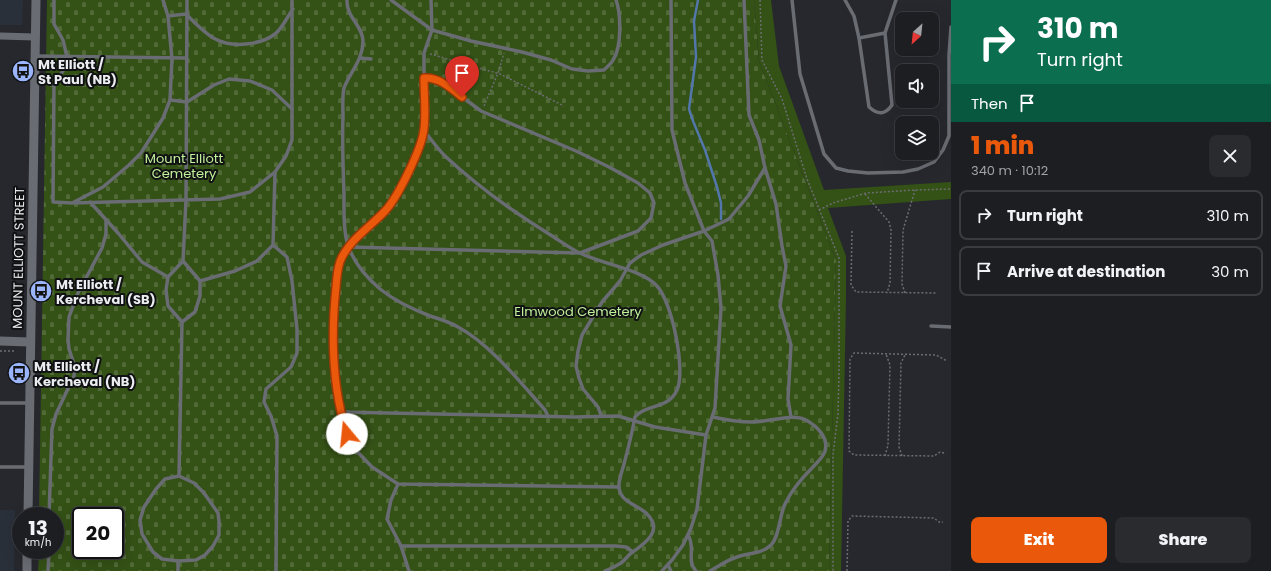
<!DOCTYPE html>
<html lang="en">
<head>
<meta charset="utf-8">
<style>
  body { margin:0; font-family:Poppins,sans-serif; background:#292b2f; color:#f1f3f6; height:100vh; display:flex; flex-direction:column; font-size:15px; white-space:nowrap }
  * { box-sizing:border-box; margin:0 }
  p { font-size:13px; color:#a0a2a5 }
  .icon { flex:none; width:22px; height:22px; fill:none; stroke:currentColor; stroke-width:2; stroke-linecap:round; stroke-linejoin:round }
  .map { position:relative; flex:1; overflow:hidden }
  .drawer { display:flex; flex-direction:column; background:#1c1e22; width:320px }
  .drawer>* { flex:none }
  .banner { background:#0b6e4f; color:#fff; overflow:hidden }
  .needle { width:26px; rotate:207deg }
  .fabs { position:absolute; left:895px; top:12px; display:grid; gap:8px }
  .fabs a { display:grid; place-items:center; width:44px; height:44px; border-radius:8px; background:#1c1e22; box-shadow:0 4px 16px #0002,0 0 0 1px #3a3c40; font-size:20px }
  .speed { position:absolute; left:12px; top:507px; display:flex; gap:8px; font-size:20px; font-weight:700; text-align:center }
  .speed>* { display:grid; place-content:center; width:52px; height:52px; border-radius:50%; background:#1c1e22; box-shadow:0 4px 16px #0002,0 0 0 1px #3a3c40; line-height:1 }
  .speed small { font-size:10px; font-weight:400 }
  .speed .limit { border:2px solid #111; border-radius:6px; background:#fff; color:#111 }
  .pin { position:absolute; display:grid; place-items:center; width:34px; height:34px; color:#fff; margin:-41px -17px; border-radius:50% 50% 50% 0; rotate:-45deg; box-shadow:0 0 4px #0007 }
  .pin .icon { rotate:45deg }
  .me { position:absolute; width:44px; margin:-22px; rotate:343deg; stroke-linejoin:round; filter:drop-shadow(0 0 3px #0008) }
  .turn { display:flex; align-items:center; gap:14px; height:84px; padding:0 20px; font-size:18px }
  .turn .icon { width:52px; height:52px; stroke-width:2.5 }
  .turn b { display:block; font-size:28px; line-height:34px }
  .then { display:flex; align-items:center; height:38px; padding:0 20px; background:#0003; gap:8px; font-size:15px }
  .round { display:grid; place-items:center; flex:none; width:42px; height:42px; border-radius:8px; background:#292b2f }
  .head { display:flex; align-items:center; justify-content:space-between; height:68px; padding:0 20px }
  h1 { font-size:24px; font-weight:800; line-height:30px; color:#ea580c }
  .cta { display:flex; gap:8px; margin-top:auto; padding:8px 20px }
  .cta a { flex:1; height:46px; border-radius:8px; background:#ea580c; color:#fff; font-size:16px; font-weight:800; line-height:46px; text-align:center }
  .cta a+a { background:#292b2f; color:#f1f3f6 }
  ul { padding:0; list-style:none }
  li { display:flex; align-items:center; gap:12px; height:50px; margin:0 8px 6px; padding:0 12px; border:2px solid #3a3c40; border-radius:8px }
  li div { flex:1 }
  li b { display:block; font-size:15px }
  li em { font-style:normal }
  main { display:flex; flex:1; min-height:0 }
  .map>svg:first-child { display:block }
</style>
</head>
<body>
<main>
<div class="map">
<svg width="951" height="571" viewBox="0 0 951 571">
  <defs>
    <pattern id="cemetery-stones" width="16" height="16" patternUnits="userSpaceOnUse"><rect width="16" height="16" fill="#345116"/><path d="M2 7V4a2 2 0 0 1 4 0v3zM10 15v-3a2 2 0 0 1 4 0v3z" fill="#526a38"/></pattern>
  </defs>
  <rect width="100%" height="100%" fill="#26282d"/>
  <g fill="#2a303a">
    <path d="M0 0H23L22 25H0Z"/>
    <path d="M0 510H15L14 571H0Z"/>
  </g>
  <path fill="url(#cemetery-stones)" fill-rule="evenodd" d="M47 0H754L759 61 836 260 829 571H38L39 550H55V516H39ZM81 516H115V550H81Z"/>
  <path fill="#345116" d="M754 0H771L779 66 824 190 951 182V199L828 208 846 256V299L841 571H829L836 260 759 61Z"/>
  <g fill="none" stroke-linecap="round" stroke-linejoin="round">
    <path stroke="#5376ab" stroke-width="2.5" d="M698 0 694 21 696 57 689 109 693 121 705 150 717 187 721 203V219"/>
    <g stroke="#6b6d71" stroke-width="1.5" stroke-dasharray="2 2" stroke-linecap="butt">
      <path d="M760 0 762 60 782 99 807 179 839 258V373L838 414 833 454V571"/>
      <path d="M430 54 500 74 564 106"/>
      <path d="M484 106 498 73 504 53"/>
      <path d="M865 194 889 222 891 230 890 283 887 293"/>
      <path d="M819 210 833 203 866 193 915 190 951 189"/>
      <path d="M852 231 851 285 856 292 936 293"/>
      <path d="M905 293 902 284 903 230 915 190"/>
      <path d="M0 351H14"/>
      <path d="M944 453 940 452 934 456 854 455 849 451 850 359 854 353 936 355 947 361"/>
      <path d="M885 456 888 445 890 365 886 354"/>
      <path d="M902 456 899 447 901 363 905 355"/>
      <path d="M847 571 848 521 852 516 934 518 939 522H943"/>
    </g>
    <g stroke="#696c72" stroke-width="3.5">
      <path d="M54 0V24L63 40 67 57 63 71 54 83 53 202 72 203 220 199 250 192 275 172 286 156 292 140V0"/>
      <path d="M347 0C346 17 363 26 363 41 363 60 350 72 344 88 342 97 343 107 343 116 342 142 343 168 344 194 344 210 343 227 347 242 352 260 366 277 380 289 395 301 412 309 430 316 440 319 450 322 458 327 490 344 521 383 545 410L548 416"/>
      <path d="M391 0 432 30 471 41 522 52 551 60 572 69 588 71 604 70C607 67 611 64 613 60 622 47 621 14 616 0"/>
      <path d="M431 0 432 30 424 53V131C431 139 437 148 445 156 477 186 512 211 549 234 559 240 569 248 580 253 601 264 642 269 657 286 672 302 686 370 677 390 668 410 645 404 635 417 632 433 628 449 624 464 622 472 618 481 619 488 621 503 639 505 647 514 665 532 642 545 630 554 627 557 625 560 621 563 616 566 611 569 605 571"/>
      <path d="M744 0 749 115 759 140 765 168 776 204 782 246 786 266 780 306 791 345 788 399 791 417"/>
      <path d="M792 0 800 74 824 154 836 168 848 171 868 173 903 172 918 169 934 162 943 150 949 136V55L951 27"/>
      <path d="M845 0 854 16 859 38 869 107C878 115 885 115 892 105L885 33"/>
      <path d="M168 16 186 14C205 33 217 47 246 44 257 43 266 41 275 34 282 29 287 17 293 9"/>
      <path d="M859 38 885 33 896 0"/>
      <path d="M36 56 186 58"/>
      <path d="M360 58 371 59"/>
      <path d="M170 100 187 102 214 85 229 79 250 81 272 90 292 109"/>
      <path d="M424 131 412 164 391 204 381 215 358 236 342 256 338 271 334 303V370L340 412 350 444 372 467 398 484 619 487"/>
      <path d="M275 172 273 245 287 257 292 281 297 329V353L291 367 266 389 264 402 271 416 277 436 276 571"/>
      <path d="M74 202 103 187 129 165 141 153 163 118 170 100 172 59 168 16 163 0"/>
      <path d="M90 202 118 233 142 262 168 277"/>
      <path d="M349 247 580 253 638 231 651 218 654 203 650 193 638 183 609 167 576 151 481 111 442 82 431 77 425 78"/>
      <path d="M200 281 235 271 257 261 273 245"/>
      <path d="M182 322 168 306 166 290 168 277 183 261"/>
      <path d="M931 326 951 327"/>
      <path d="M0 403H28"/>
      <path d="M340 412 575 417 618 416 655 427 706 435"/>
      <path d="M601 415 598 407 583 389 579 378 576 366 578 351 582 335 602 302 620 281 630 263 641 255 663 245 704 231 729 219 748 196 765 168"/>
      <path d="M0 467H27"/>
      <path d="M398 484 391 500 387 519 401 546 409 571"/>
      <path d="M49 516 52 429 56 414 74 376 75 367 69 349 68 339 69 317 78 293 102 248 106 234V220"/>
      <path d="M688 535C696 547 686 561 696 571"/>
      <path d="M401 546H616L626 547 633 552"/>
      <path d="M178 561 162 559 153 552 142 534 140 520 144 507 156 489 165 479 179 476"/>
      <path d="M668 565 671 571"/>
      <path d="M48 571 49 550"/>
      <path d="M178 571V561L196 560 205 555 213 546 219 535V521L218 513 204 493 194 483 179 476 182 322 195 312 200 296V281L183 261 186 200 187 0"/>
      <path d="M662 571 672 560 683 545 691 528 697 509 706 435 715 408 721 308 718 275 712 241 704 231 685 183 672 130 671 0"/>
      <path d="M710 571C719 566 727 560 737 557 748 553 762 554 771 545 780 536 779 514 786 502 792 490 802 478 812 468 816 463 823 458 825 451 829 438 817 426 806 420 791 413 769 422 752 422 739 422 726 420 713 417"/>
    </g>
    <path stroke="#696c72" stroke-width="7" d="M0 36 35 37"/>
    <g stroke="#696c72" stroke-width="9">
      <path d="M0 341 30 342"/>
      <path d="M28 516 36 0"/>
      <path d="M27 571V550"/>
    </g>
  </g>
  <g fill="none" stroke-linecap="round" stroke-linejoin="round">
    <g stroke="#983908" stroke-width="10">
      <path id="route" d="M347 434C332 387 331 335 336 287 337 277 337 266 342 257 352 238 371 226 385 211 398 197 422 148 424 129 426 112 424 95 424 78 439 77 451 88 462 97"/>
    </g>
    <use href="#route" stroke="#ea580c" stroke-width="7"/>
  </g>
  <defs>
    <g id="bus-disc" transform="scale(1.15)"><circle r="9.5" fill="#9bb5fd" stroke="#101113"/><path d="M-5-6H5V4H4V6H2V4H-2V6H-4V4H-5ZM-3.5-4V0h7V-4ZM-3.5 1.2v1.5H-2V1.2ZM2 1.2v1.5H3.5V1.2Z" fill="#111"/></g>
  </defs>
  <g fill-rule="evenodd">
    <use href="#bus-disc" x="23" y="71"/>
    <use href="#bus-disc" x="41" y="291"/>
    <use href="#bus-disc" x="19" y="373"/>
  </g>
  <g text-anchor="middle" stroke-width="4" stroke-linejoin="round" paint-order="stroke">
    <g font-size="13" font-weight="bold" fill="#ebedf1" stroke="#101113" text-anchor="start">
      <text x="38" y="69">Mt Elliott /<tspan x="38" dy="15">St Paul (NB)</tspan></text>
      <text x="56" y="289">Mt Elliott /<tspan x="56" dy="15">Kercheval (SB)</tspan></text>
      <text x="34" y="371">Mt Elliott /<tspan x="34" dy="15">Kercheval (NB)</tspan></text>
    </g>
    <g font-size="13" fill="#c0f09a" stroke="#101113">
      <text x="184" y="163">Mount Elliott<tspan x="184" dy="15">Cemetery</tspan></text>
      <text x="578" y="316">Elmwood Cemetery</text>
    </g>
    <g font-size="13" fill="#ebedf1" stroke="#101113">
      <text transform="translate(18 258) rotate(-89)" y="5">MOUNT ELLIOTT STREET</text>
    </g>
  </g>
</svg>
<div class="fabs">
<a><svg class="needle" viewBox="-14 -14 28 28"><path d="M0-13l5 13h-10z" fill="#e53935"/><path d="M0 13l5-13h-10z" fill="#a0a2a5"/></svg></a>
<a><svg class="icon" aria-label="sound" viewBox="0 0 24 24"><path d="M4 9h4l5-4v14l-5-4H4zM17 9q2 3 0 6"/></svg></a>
<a><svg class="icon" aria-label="layers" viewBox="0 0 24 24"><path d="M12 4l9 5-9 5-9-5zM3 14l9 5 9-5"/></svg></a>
</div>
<div class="speed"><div>13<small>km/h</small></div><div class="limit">20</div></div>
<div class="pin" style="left:462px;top:97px;background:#d93025"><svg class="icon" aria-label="arrive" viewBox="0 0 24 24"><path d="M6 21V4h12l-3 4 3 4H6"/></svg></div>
<svg class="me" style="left:347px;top:434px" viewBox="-20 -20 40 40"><circle r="19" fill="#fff"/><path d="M0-13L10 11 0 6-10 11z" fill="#ea580c"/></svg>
</div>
<section class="drawer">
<div class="banner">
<div class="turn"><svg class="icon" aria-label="right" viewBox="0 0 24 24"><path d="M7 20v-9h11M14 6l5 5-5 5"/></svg><div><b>310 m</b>Turn right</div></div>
<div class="then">Then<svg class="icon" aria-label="arrive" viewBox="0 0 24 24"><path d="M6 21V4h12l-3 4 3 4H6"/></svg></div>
</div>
<div class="head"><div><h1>1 min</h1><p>340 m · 10:12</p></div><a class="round"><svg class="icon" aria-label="close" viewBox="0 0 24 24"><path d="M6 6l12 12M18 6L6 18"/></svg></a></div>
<ul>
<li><svg class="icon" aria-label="right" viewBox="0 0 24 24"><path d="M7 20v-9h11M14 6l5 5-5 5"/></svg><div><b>Turn right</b></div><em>310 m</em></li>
<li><svg class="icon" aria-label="arrive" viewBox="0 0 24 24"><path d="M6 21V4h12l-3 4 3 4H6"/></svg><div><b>Arrive at destination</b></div><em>30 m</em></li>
</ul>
<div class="cta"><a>Exit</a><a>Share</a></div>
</section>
</main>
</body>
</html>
